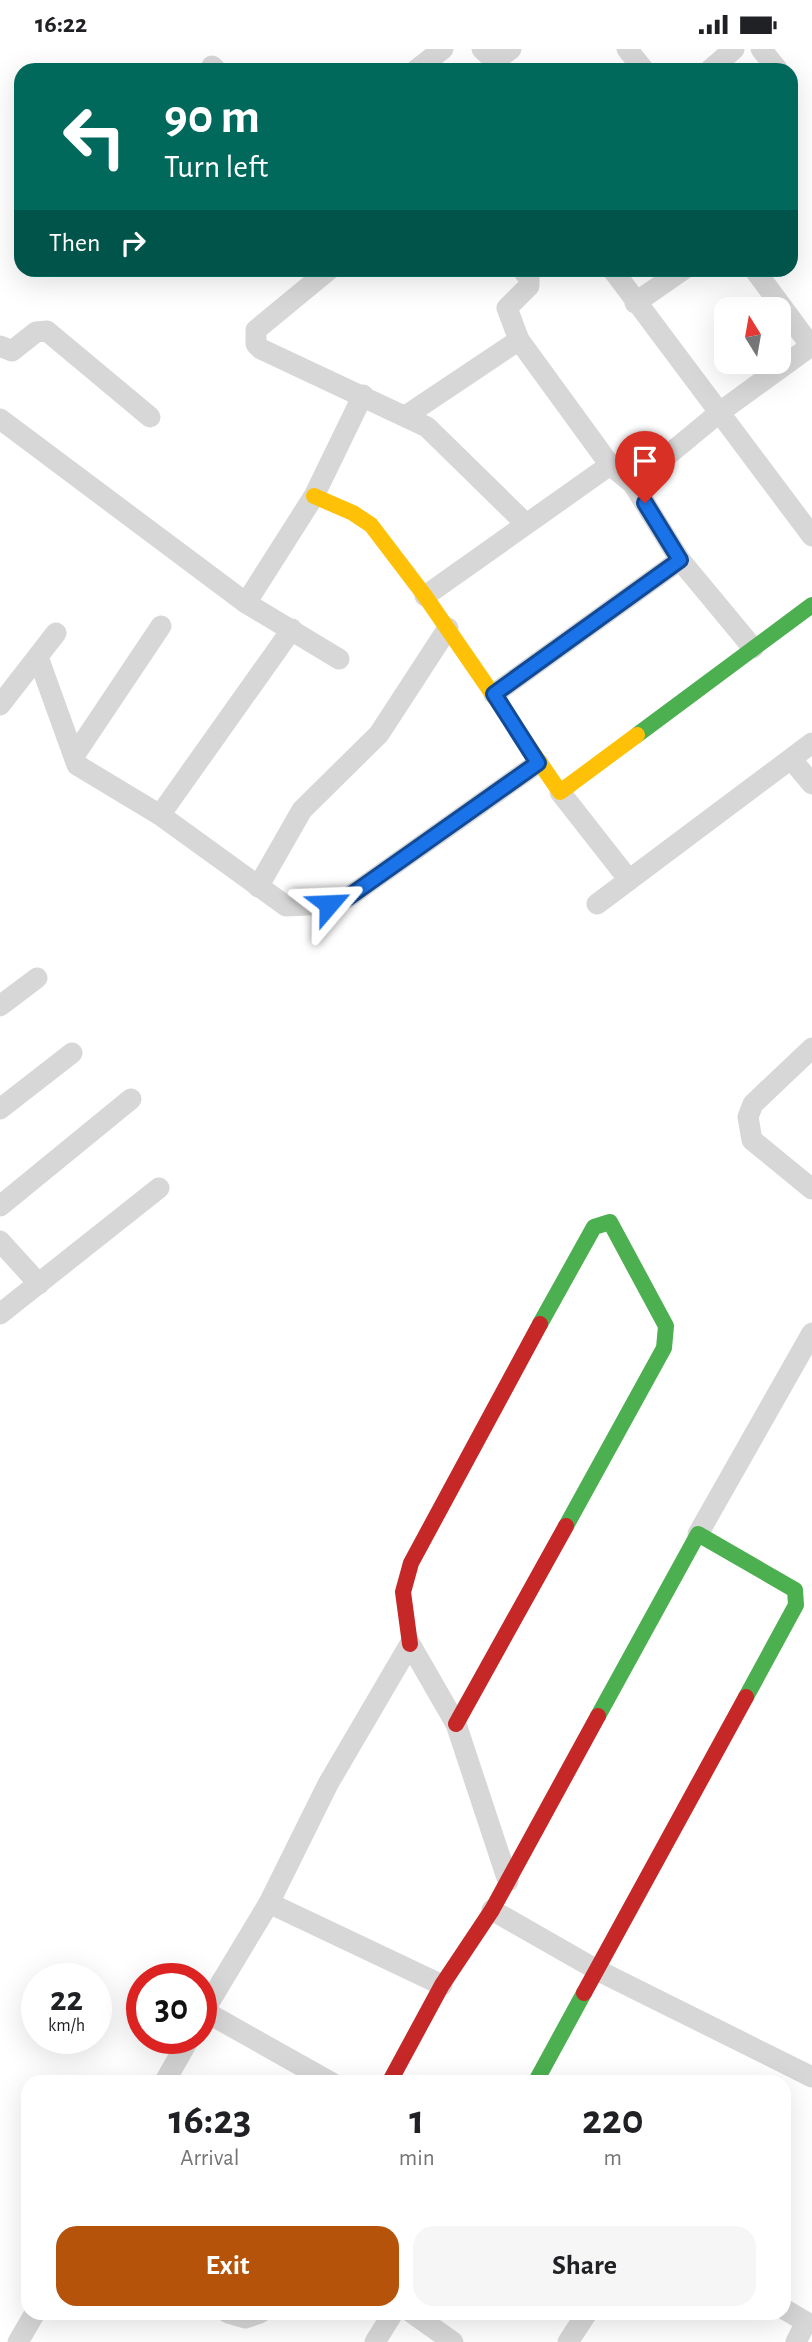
<!DOCTYPE html>
<html lang="en">
<head>
<meta charset="utf-8">
<style>
  body { margin:0; font-family:"Alegreya Sans",sans-serif; background:#f6f6f6; color:#202124; height:100vh; display:flex; flex-direction:column; font-size:26px; white-space:nowrap }
  * { box-sizing:border-box; margin:0 }
  p { font-size:23px; color:#757577 }
  .icon { flex:none; width:38px; height:38px; fill:none; stroke:currentColor; stroke-width:2; stroke-linecap:round; stroke-linejoin:round }
  .map { position:relative; flex:1; overflow:hidden }
  .sheet { position:absolute; left:21px; top:2026px; width:770px; height:245px; display:flex; flex-direction:column; background:#fff; border-radius:21px; box-shadow:0 7px 28px #0002 }
  .sheet>* { flex:none }
  .guide { position:absolute; left:14px; top:14px; width:784px; height:214px; border-radius:21px; box-shadow:0 7px 28px #0002; background:#00695c; color:#fff; overflow:hidden }
  .needle { width:46px; rotate:349deg }
  .tools { position:absolute; left:714px; top:248px; display:grid; gap:14px }
  .tools a { display:grid; place-items:center; width:77px; height:77px; border-radius:14px; background:#fff; box-shadow:0 7px 28px #0002; font-size:35px }
  .speed { position:absolute; left:21px; top:1914px; display:flex; gap:14px; font-size:35px; font-weight:700; text-align:center }
  .speed>* { display:grid; place-content:center; width:91px; height:91px; border-radius:50%; background:#fff; box-shadow:0 7px 28px #0002; line-height:1 }
  .speed small { font-size:18px; font-weight:400 }
  .speed .limit { border:10px solid #d22; background:#fff; color:#111 }
  .pin { position:absolute; display:grid; place-items:center; width:60px; height:60px; color:#fff; margin:-72px -30px; border-radius:50% 50% 50% 0; rotate:-45deg; box-shadow:0 0 7px #0007 }
  .pin .icon { rotate:45deg }
  .me { position:absolute; width:77px; margin:-38px; rotate:64deg; stroke-linejoin:round; filter:drop-shadow(0 0 5px #0008) }
  .turn { display:flex; align-items:center; gap:24px; height:147px; padding:0 35px; font-size:32px }
  .turn .icon { width:91px; height:91px; stroke-width:2.5 }
  .turn b { display:block; font-size:49px; line-height:60px }
  .then { display:flex; align-items:center; height:66px; padding:0 35px; background:#0003; gap:14px; font-size:26px }
  .eta { display:flex; justify-content:space-evenly; align-items:center; height:119px; text-align:center }
  .eta b { font-size:42px; font-weight:700; line-height:49px }
  .primary-button { display:flex; gap:14px; margin-top:auto; padding:14px 35px }
  .primary-button a { flex:1; height:80px; border-radius:21px; background:#b45309; color:#fff; font-size:28px; font-weight:700; line-height:80px; text-align:center }
  .primary-button a+a { background:#f6f6f6; color:#202124 }
  .status { display:flex; justify-content:space-between; align-items:center; height:49px; padding:0 35px; background:#fff; direction:ltr }
  .status svg { height:19px; fill:currentColor }
  .map>svg:first-child { display:block }
</style>
</head>
<body>
<div class="status"><b>16:22</b><svg viewBox="0 0 49 12"><path d="M0 12V9h3v3zM5 12V6h3v6zM10 12V3h3v9zM15 12V0h3v12zM26 1h20v11H26zM47 4h2v5h-2z"/></svg></div>
<div class="map">
<svg width="812" height="2293" viewBox="0 0 812 2293">
  <rect width="100%" height="100%" fill="#fff"/>
  <g fill="none" stroke-linecap="round" stroke-linejoin="round">
    <g stroke="#d7d7d7" stroke-width="21">
      <path d="M482 0 495 12 511 0"/>
      <path d="M627 0 644 21"/>
      <path d="M761 0 778 21"/>
      <path d="M212 17 216 21"/>
      <path d="M416 21 443 0"/>
      <path d="M710 21 734 0"/>
      <path d="M330 220 256 281V295L261 300 427 378 526 475"/>
      <path d="M522 220 529 229V237L507 259 519 291 610 416"/>
      <path d="M612 220 812 487"/>
      <path d="M635 254 684 220"/>
      <path d="M0 297 12 302 36 283 47 282 150 368"/>
      <path d="M407 366 519 291"/>
      <path d="M0 370 246 554 339 610"/>
      <path d="M633 435 720 363 811 297 754 220"/>
      <path d="M425 547 610 416 633 435 680 511 753 599"/>
      <path d="M246 554 314 447 363 346"/>
      <path d="M38 608 77 716 160 766 286 857 329 855 347 849 538 714"/>
      <path d="M494 645 680 511"/>
      <path d="M0 656 56 584"/>
      <path d="M74 707 161 577"/>
      <path d="M792 711 812 735"/>
      <path d="M560 743 629 831"/>
      <path d="M160 766 292 580"/>
      <path d="M258 838 302 761 379 685 448 579"/>
      <path d="M597 855 812 694"/>
      <path d="M0 957 37 929"/>
      <path d="M812 999 753 1055 748 1068 752 1091 812 1140"/>
      <path d="M0 1060 72 1004"/>
      <path d="M0 1157 131 1050"/>
      <path d="M0 1192 39 1235"/>
      <path d="M0 1265 159 1139"/>
      <path d="M698 1485 812 1284"/>
      <path d="M269 1854 442 1936"/>
      <path d="M492 1861 597 1921 812 2028"/>
      <path d="M204 1962 332 2034"/>
      <path d="M201 1967 269 1854 328 1735 410 1595 456 1675 508 1832"/>
      <path d="M164 2034 189 1990"/>
      <path d="M784 2260 806 2273 796 2293"/>
      <path d="M228 2264 245 2269 260 2264"/>
      <path d="M412 2264 453 2293"/>
      <path d="M18 2293 35 2264"/>
      <path d="M375 2293 393 2264"/>
      <path d="M568 2293 587 2264"/>
    </g>
    <g stroke="#4caf50" stroke-width="16">
      <path d="M637 686 812 556"/>
      <path d="M540 1275 594 1178 610 1173 666 1277 664 1299 566 1477"/>
      <path d="M598 1667 698 1485 795 1541 796 1556 746 1648"/>
      <path d="M535 2034 584 1944"/>
    </g>
    <path stroke="#ffc107" stroke-width="16" d="M314 447 353 464 371 476 425 547 560 743 637 686"/>
    <g stroke="#c62828" stroke-width="16">
      <path d="M410 1595 403 1543 411 1514 540 1275"/>
      <path d="M456 1675 566 1477"/>
      <path d="M584 1944 746 1648"/>
      <path d="M389 2034 442 1936 492 1861 598 1667"/>
    </g>
  </g>
  <g fill="none" stroke-linecap="round" stroke-linejoin="round">
    <g stroke="#114b97" stroke-width="18">
      <path id="route" d="M329 855 347 849 538 714 494 645 680 511 645 454"/>
    </g>
    <use href="#route" stroke="#1a73e8" stroke-width="12"/>
  </g>
</svg>
<div class="tools">
<a><svg class="needle" viewBox="-14 -14 28 28"><path d="M0-13l5 13h-10z" fill="#e53935"/><path d="M0 13l5-13h-10z" fill="#757577"/></svg></a>
</div>
<div class="speed"><div>22<small>km/h</small></div><div class="limit">30</div></div>
<div class="pin" style="left:645px;top:454px;background:#d93025"><svg class="icon" aria-label="arrive" viewBox="0 0 24 24"><path d="M6 21V4h12l-3 4 3 4H6"/></svg></div>
<svg class="me" style="left:329px;top:855px" viewBox="-20 -20 40 40"><path d="M0-17L14 15 0 8-14 15z" fill="#1a73e8" stroke="#fff" stroke-width="4"/></svg>
<div class="guide">
<div class="turn"><svg class="icon" aria-label="left" viewBox="0 0 24 24"><path d="M17 20v-9H6M10 6l-5 5 5 5"/></svg><div><b>90 m</b>Turn left</div></div>
<div class="then">Then<svg class="icon" aria-label="right" viewBox="0 0 24 24"><path d="M7 20v-9h11M14 6l5 5-5 5"/></svg></div>
</div>
<section class="sheet">
<div class="eta">
<div><b>16:23</b><p>Arrival</p></div>
<div><b>1</b><p>min</p></div>
<div><b>220</b><p>m</p></div>
</div>
<div class="primary-button"><a>Exit</a><a>Share</a></div>
</section>
</div>
</body>
</html>
